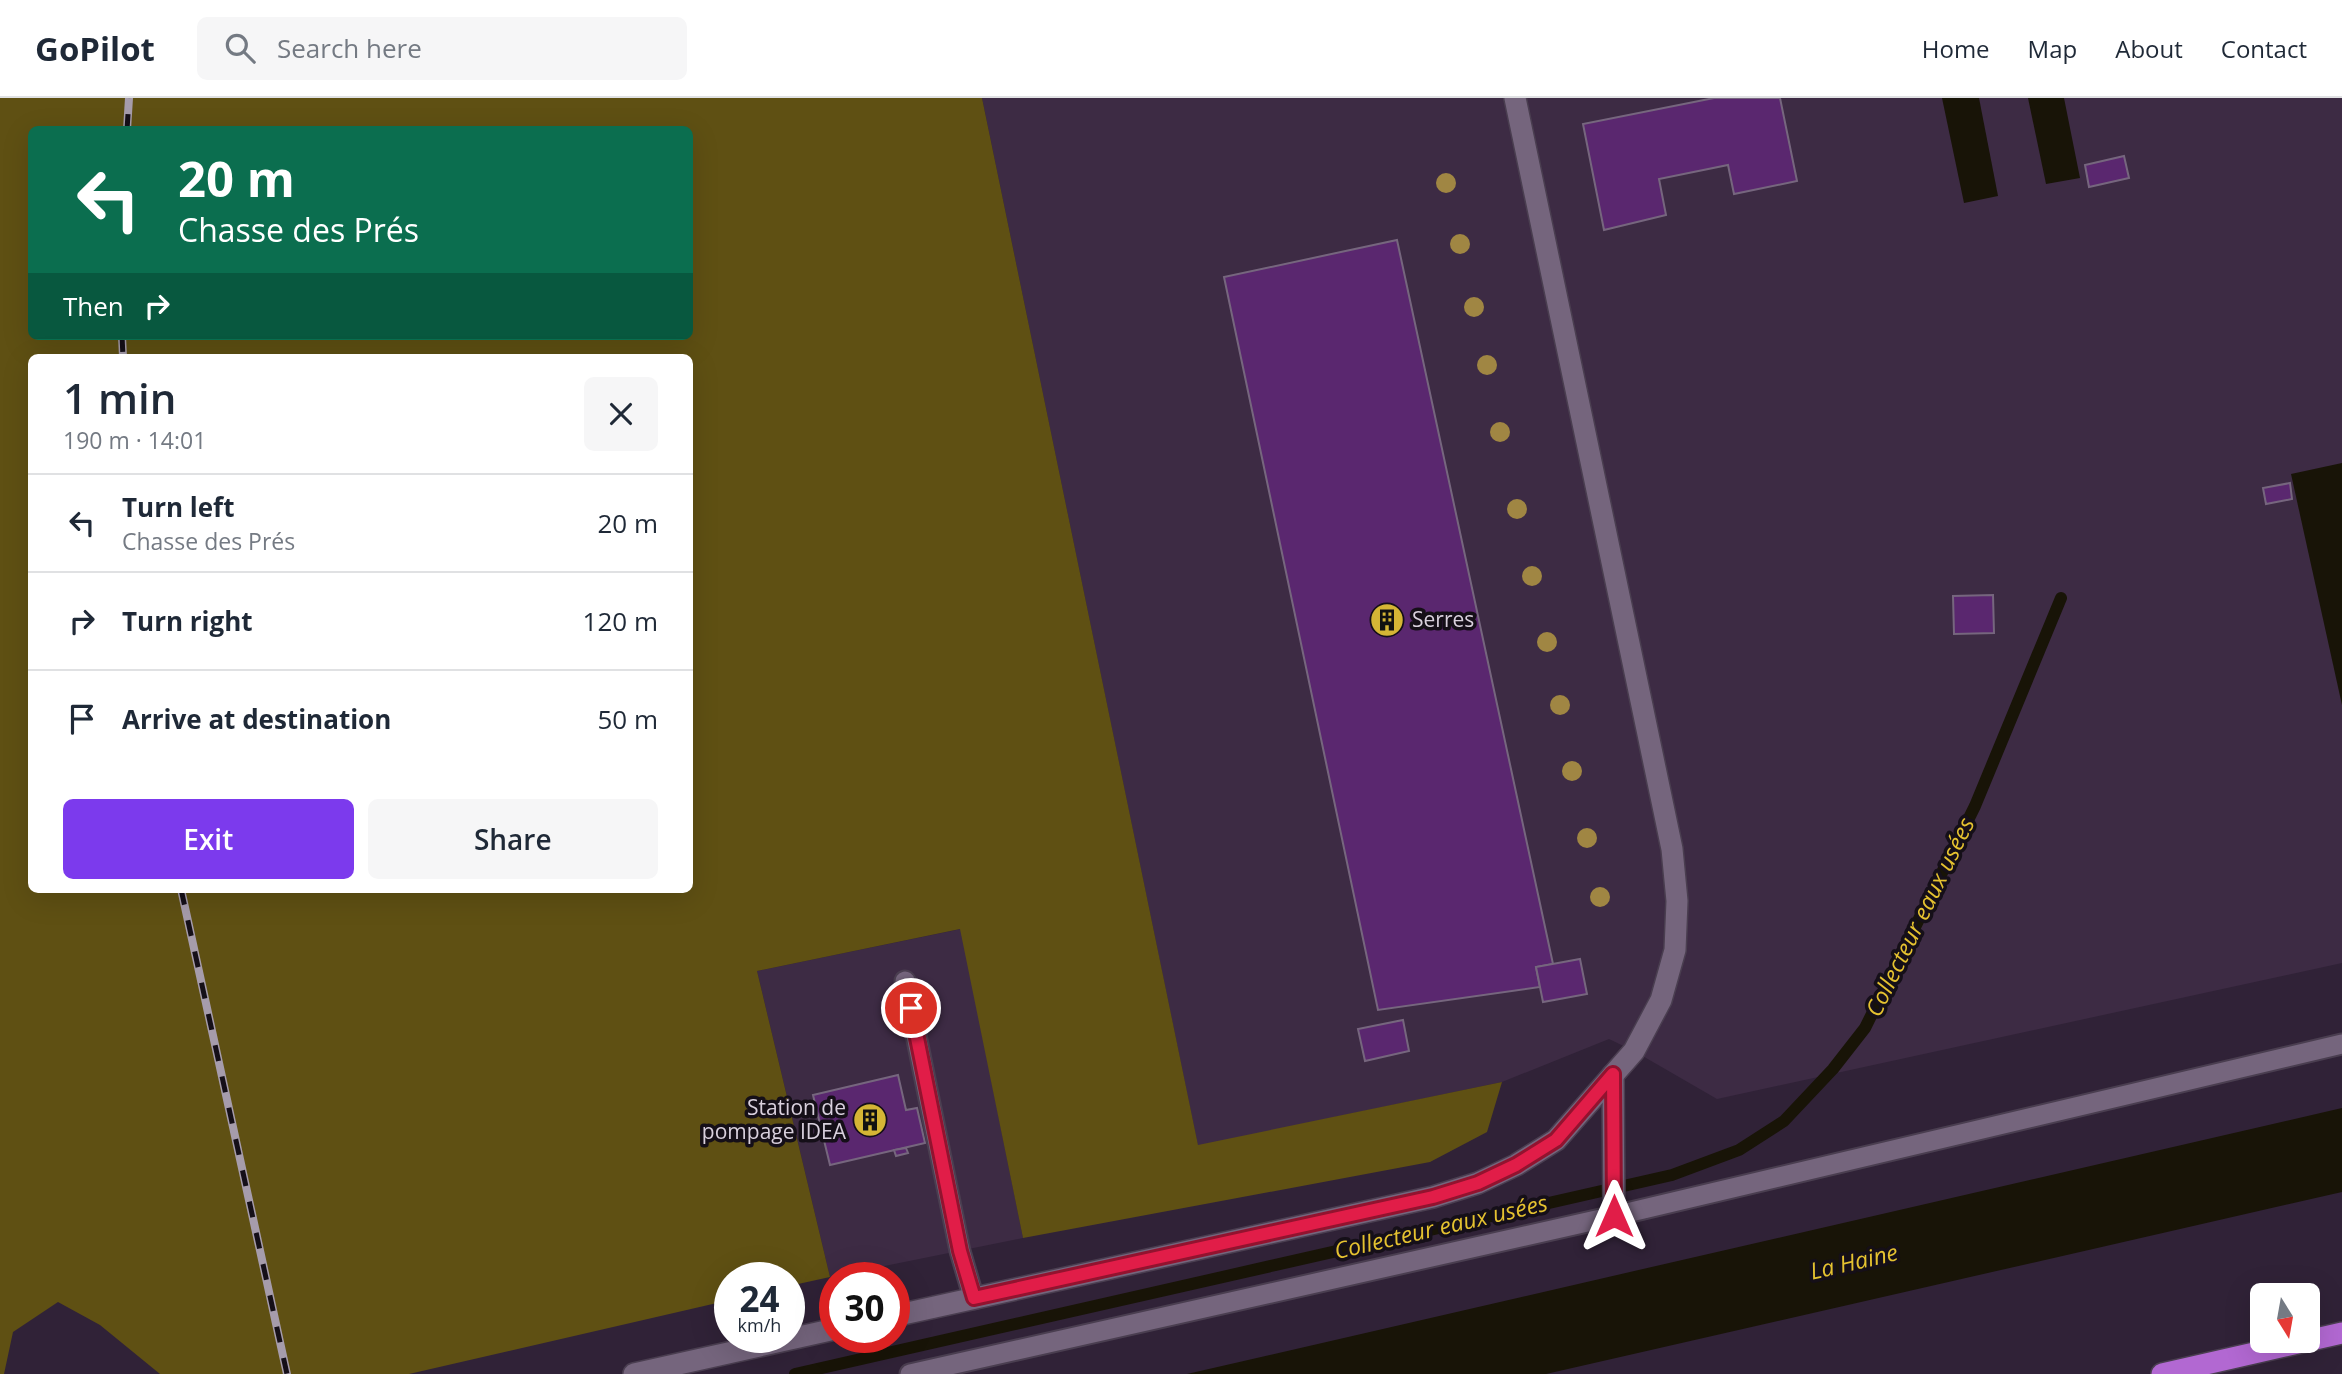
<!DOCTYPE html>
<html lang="en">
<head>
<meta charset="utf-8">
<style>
  body { margin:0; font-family:"Open Sans",sans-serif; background:#f6f6f7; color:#1f2937; height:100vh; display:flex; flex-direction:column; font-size:26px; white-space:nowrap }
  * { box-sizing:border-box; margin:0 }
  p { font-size:23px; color:#747a83 }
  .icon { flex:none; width:38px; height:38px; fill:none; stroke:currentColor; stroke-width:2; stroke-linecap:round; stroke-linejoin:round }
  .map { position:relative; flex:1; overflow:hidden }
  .sheet { position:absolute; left:28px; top:256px; width:665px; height:539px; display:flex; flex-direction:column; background:#fff; border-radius:10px; box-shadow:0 7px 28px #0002 }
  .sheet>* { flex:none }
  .guide { position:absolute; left:28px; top:28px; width:665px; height:214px; border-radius:10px; box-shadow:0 7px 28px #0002; background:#0b6e4f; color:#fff; overflow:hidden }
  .needle { width:46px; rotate:169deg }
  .fabs { position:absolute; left:2250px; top:1185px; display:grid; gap:14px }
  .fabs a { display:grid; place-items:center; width:70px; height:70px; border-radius:10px; background:#fff; box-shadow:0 7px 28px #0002; font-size:35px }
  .speed { position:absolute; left:714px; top:1164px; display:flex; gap:14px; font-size:35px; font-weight:700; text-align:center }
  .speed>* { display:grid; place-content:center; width:91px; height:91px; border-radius:50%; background:#fff; box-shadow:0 7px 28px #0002; line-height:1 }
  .speed small { font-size:18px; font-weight:400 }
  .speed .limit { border:10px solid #d22; background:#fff; color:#111 }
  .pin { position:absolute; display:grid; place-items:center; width:60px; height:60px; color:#fff; margin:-30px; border:4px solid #fff; border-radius:50%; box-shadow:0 2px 7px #0007 }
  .me { position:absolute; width:77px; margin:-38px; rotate:0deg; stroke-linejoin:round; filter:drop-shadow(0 0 5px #0008) }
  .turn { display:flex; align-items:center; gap:24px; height:147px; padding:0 35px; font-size:32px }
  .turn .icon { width:91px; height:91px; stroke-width:2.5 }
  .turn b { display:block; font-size:49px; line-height:60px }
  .then { display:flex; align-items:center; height:66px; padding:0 35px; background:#0003; gap:14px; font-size:26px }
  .round { display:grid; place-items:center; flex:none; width:74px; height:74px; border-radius:10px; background:#f6f6f7 }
  .headline { display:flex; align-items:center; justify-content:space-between; height:119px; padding:0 35px }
  h1 { font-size:42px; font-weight:600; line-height:52px }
  .cta { display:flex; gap:14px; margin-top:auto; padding:14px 35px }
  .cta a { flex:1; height:80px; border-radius:10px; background:#7c3aed; color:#fff; font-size:28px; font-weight:600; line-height:80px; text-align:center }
  .cta a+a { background:#f6f6f7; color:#1f2937 }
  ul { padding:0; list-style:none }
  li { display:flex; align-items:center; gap:21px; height:98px; padding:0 35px; border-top:2px solid #e0e1e3 }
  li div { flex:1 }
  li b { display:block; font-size:26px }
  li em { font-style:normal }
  header { display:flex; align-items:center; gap:42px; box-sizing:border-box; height:98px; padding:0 35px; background:#fff; border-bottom:2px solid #e0e1e3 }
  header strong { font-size:33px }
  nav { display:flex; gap:38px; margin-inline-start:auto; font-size:24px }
  .search { width:490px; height:63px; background:#f6f6f7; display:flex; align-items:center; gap:18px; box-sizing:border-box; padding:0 24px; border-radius:10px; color:#747a83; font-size:26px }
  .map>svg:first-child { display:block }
</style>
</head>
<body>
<header>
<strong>GoPilot</strong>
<div class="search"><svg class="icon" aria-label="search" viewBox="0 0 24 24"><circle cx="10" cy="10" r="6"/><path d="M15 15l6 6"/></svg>Search here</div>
<nav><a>Home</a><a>Map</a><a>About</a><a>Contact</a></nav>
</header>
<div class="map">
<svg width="2342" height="1276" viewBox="0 0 2342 1276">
  <rect width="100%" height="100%" fill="#302237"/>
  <g fill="#3d2b44">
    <path d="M982 0H2342V865L1717 1001 1634 953 1609 941 1502 984 1198 1048Z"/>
    <path d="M961 831 1023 1140 830 1179 757 873Z"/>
  </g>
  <path fill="#5f5013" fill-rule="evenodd" d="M0 0H982L1198 1047 1502 984 1487 1034 1430 1064 1023 1140 960 831 757 873 830 1179 789 1188V1180H730V1202L409 1276H160L100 1227 58 1204 13 1234 4 1276H0ZM32 32H690V238H32ZM32 259H690V791H32Z"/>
  <g fill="#181407">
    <path d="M1942 0H1979L1998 98 1964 105Z"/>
    <path d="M2028 0H2064L2080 80 2046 86Z"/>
    <path d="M2342 365V607L2291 376Z"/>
    <path d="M2342 1010V1094L1546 1276H1187Z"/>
  </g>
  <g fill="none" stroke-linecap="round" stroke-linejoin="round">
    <path stroke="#181407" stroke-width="12" d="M795 1276 1672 1077 1739 1052 1784 1023 1833 971 1865 930 1975 708 2061 500"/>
  </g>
  <g fill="#5a276f" stroke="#76667e" stroke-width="2">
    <path d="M1714 0H1780L1797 83 1734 96 1728 67 1659 81 1666 117 1604 132 1583 26Z"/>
    <path d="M2124 58 2129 80 2089 89 2085 67Z"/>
    <path d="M1397 142 1553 866 1536 869 1540 889 1378 912 1224 179Z"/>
    <path d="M2290 385 2292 401 2266 406 2263 390Z"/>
    <path d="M1993 497 1994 535 1954 536 1953 498Z"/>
    <path d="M1580 861 1587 896 1543 904 1536 869Z"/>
    <path d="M1403 922 1409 953 1365 963 1358 931Z"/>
    <path d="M898 977 906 1012 917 1010 925 1045 830 1067 813 997Z"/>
    <path d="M906 1050 908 1055 896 1058 894 1052Z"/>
  </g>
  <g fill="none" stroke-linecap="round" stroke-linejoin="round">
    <g stroke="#4a3e50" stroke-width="23">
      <g id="service">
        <path d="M905 883 960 1153 974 1201"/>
        <path d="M910 1276 1614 1118 2342 946"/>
      </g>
    </g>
    <g stroke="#4a3e50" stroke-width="24">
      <g id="minor">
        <path d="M1613 977 1614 1118"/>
        <path d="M894 1218 1433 1099 1478 1085 1516 1067 1556 1042 1634 953 1661 902 1675 852 1677 803 1672 751 1515 0"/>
        <path d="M634 1276 835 1231"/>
      </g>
    </g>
    <g stroke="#4a3e50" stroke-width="24">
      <path id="motorway" d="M2162 1276 2342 1235"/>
    </g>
    <use href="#service" stroke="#75657d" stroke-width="19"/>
    <use href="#minor" stroke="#75657d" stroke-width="21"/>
    <use href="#motorway" stroke="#b268d2" stroke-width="21"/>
    <g stroke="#a69cab" stroke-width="8">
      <g id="rail">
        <path d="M127 32 129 0"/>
        <path d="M122 238 123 259"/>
        <path d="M181 791 287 1276"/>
      </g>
    </g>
    <use href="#rail" stroke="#150f18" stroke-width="5" stroke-dasharray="16" stroke-linecap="butt"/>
  </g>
  <g fill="#a08643">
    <circle cx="1446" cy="85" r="10"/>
    <circle cx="1460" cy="146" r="10"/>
    <circle cx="1474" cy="209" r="10"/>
    <circle cx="1487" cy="267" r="10"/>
    <circle cx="1500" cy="334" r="10"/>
    <circle cx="1517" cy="411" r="10"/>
    <circle cx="1532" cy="478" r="10"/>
    <circle cx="1547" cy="544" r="10"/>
    <circle cx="1560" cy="607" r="10"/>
    <circle cx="1572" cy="673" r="10"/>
    <circle cx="1587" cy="740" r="10"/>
    <circle cx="1600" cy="799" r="10"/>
  </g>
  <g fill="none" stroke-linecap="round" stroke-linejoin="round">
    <g stroke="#92132f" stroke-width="18">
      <path id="route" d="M911 910 960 1153 974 1200 1433 1099 1478 1085 1516 1067 1556 1042 1613 976 1614 1118"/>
    </g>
    <use href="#route" stroke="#e11d48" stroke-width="12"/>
  </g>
  <defs>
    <g id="building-disc" transform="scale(1.75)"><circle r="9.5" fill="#d5b535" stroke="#150f18"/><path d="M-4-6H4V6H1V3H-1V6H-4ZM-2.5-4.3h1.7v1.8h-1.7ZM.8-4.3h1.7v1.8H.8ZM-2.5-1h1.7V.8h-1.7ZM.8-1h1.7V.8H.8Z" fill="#111"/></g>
  </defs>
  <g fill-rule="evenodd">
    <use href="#building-disc" x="1387" y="522"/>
    <use href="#building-disc" x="870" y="1022"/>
  </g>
  <g text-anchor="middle" stroke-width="7" stroke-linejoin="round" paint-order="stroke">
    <g font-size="21" fill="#d9d0dd" stroke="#150f18" text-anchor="start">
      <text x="1412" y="529">Serres</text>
      <text x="846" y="1017" text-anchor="end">Station de<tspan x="846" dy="24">pompage IDEA</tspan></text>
    </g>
    <g font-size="23" font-style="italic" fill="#e5c230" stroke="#150f18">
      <text transform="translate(1920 819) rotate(-64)" y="8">Collecteur eaux usées</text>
      <text transform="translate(1441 1129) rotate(-13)" y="8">Collecteur eaux usées</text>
      <text transform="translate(1854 1164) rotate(-13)" y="8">La Haine</text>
    </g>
  </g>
</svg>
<div class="fabs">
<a><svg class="needle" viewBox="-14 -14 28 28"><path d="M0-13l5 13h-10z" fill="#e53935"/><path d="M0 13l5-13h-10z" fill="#747a83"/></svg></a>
</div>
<div class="speed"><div>24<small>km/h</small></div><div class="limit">30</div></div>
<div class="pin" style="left:911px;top:910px;background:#d93025"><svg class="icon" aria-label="arrive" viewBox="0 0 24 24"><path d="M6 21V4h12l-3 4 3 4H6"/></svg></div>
<svg class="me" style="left:1614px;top:1118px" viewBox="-20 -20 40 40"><path d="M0-17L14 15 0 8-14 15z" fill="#e11d48" stroke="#fff" stroke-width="4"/></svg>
<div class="guide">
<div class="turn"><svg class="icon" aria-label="left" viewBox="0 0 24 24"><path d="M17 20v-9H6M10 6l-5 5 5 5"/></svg><div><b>20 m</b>Chasse des Prés</div></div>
<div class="then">Then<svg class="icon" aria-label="right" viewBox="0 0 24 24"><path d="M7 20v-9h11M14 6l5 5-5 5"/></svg></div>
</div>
<section class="sheet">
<div class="headline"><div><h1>1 min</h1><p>190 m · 14:01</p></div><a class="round"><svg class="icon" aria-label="close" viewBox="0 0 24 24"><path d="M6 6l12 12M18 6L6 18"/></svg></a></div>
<ul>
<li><svg class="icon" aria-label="left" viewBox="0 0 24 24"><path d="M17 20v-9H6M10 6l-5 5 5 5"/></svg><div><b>Turn left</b><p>Chasse des Prés</p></div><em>20 m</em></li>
<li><svg class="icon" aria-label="right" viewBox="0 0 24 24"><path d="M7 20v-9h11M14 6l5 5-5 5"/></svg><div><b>Turn right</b></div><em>120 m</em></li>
<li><svg class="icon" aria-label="arrive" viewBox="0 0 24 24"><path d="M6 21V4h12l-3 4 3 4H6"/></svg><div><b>Arrive at destination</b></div><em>50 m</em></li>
</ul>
<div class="cta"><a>Exit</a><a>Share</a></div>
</section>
</div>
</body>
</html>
